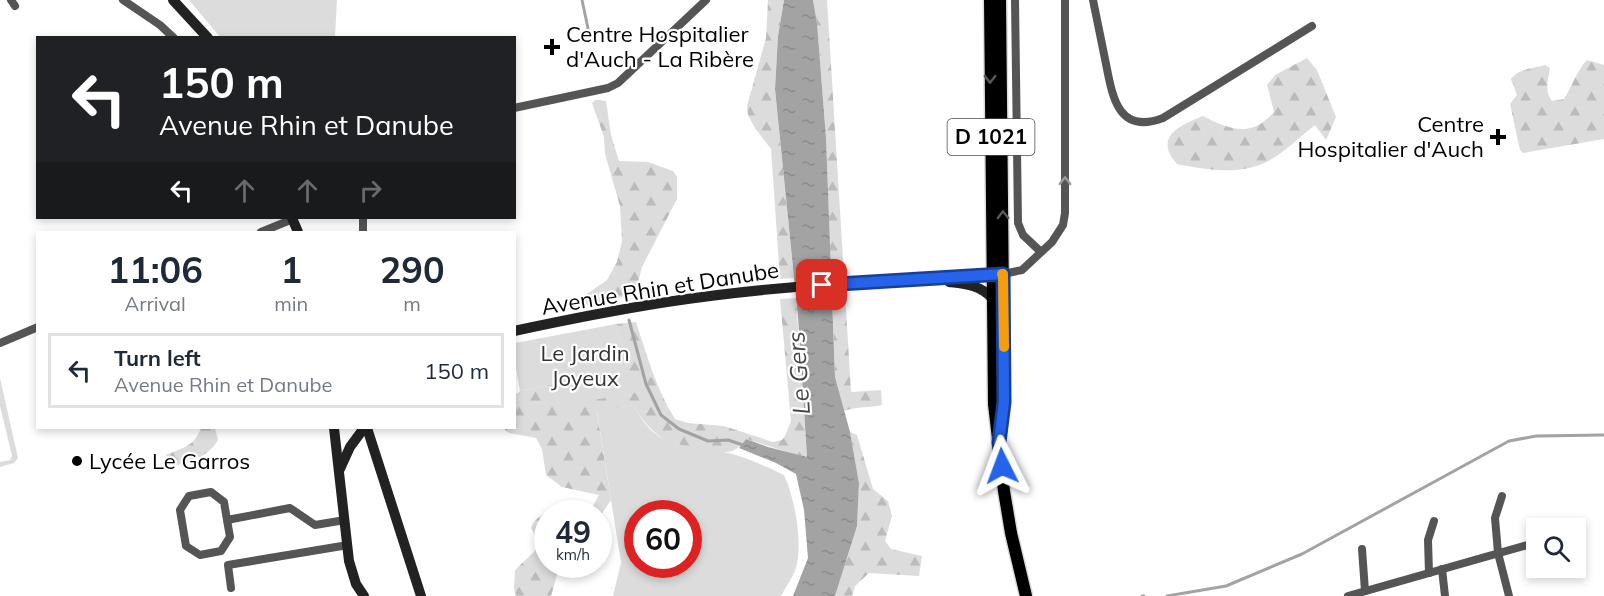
<!DOCTYPE html>
<html lang="en">
<head>
<meta charset="utf-8">
<style>
  body { margin:0; font-family:Mulish,sans-serif; background:#f6f6f7; color:#1f2937; height:100vh; display:flex; flex-direction:column; font-size:22px; white-space:nowrap }
  * { box-sizing:border-box; margin:0 }
  p { font-size:20px; color:#747a83 }
  .icon { flex:none; width:33px; height:33px; fill:none; stroke:currentColor; stroke-width:2; stroke-linecap:round; stroke-linejoin:round }
  .map { position:relative; flex:1; overflow:hidden }
  .drawer { position:absolute; left:36px; top:231px; width:480px; height:198px; display:flex; flex-direction:column; background:#fff; border-radius:0px; box-shadow:0 3px 9px #0003 }
  .drawer>* { flex:none }
  .hud { position:absolute; left:36px; top:36px; width:480px; height:183px; border-radius:0px; box-shadow:0 3px 9px #0003; background:#202124; color:#fff; overflow:hidden }
  .controls { position:absolute; left:1526px; top:518px; display:grid; gap:12px }
  .controls a { display:grid; place-items:center; width:60px; height:60px; border-radius:0px; background:#fff; box-shadow:0 3px 9px #0003; font-size:30px }
  .speed { position:absolute; left:534px; top:500px; display:flex; gap:12px; font-size:30px; font-weight:700; text-align:center }
  .speed>* { display:grid; place-content:center; width:78px; height:78px; border-radius:50%; background:#fff; box-shadow:0 3px 9px #0003; line-height:1 }
  .speed small { font-size:15px; font-weight:400 }
  .speed .limit { border:9px solid #d22; background:#fff; color:#111 }
  .pin { position:absolute; display:grid; place-items:center; width:51px; height:51px; color:#fff; margin:-26px; border-radius:12px; box-shadow:0 3px 9px #0006 }
  .me { position:absolute; width:66px; margin:-33px; rotate:357deg; stroke-linejoin:round; filter:drop-shadow(0 0 4px #0008) }
  .turn { display:flex; align-items:center; gap:21px; height:126px; padding:0 24px; font-size:27px }
  .turn .icon { width:78px; height:78px; stroke-width:2.5 }
  .turn b { display:block; font-size:42px; line-height:51px }
  .lanes { display:flex; align-items:center; height:57px; padding:0 24px; background:#0003; justify-content:center; gap:30px; direction:ltr }
  .lanes .off { opacity:.35 }
  .eta { display:flex; justify-content:space-evenly; align-items:center; height:102px; text-align:center }
  .eta b { font-size:36px; font-weight:700; line-height:42px }
  ul { padding:0; list-style:none }
  li { display:flex; align-items:center; gap:18px; height:75px; margin:0 12px 9px; padding:0 12px; border:3px solid #e0e1e3; border-radius:0px }
  li div { flex:1 }
  li b { display:block; font-size:22px }
  li em { font-style:normal }
  .map>svg:first-child { display:block }
</style>
</head>
<body>
<div class="map">
<svg width="1604" height="596" viewBox="0 0 1604 596">
  <defs>
    <pattern id="forest-firs" width="22" height="20" patternUnits="userSpaceOnUse" patternTransform="scale(1.5)"><rect width="22" height="20" fill="#dcdcdc"/><path d="M5 1l3.5 6h-7zM16 11l3.5 6h-7z" fill="#bbb"/></pattern>
    <pattern id="water-ripples" width="26" height="14" patternUnits="userSpaceOnUse" patternTransform="scale(1.5)"><rect width="26" height="14" fill="#a3a3a3"/><path d="M2 4q2-2 4 0t4 0M15 11q2-2 4 0t4 0" fill="none" stroke="#8b8b8b"/></pattern>
  </defs>
  <rect width="100%" height="100%" fill="#fff"/>
  <g fill="url(#forest-firs)">
    <path d="M768 0H784L778 36 775 89 794 278 780 279 771 149 755 128 748 115 747 106 766 38Z"/>
    <path d="M813 0H827L844 275 831 276 826 138 817 23Z"/>
    <path d="M1307 58 1317 70 1336 117 1326 140 1315 125C1301 136 1286 151 1270 160 1243 176 1206 170 1177 164 1175 161 1170 156 1169 152 1161 131 1189 122 1203 116 1230 130 1251 138 1274 112L1267 85 1275 75Z"/>
    <path d="M1587 60 1604 65V139L1523 153 1520 150 1510 104 1517 95 1511 79C1518 69 1534 68 1545 65L1550 68C1548 81 1544 90 1552 101L1564 99C1571 88 1579 67 1587 60Z"/>
    <path d="M595 100 606 101 611 135 619 161 648 162 673 171 677 177V199L642 267 635 294 580 307 577 301 607 280 617 262 622 241 620 206 605 154 604 137 592 103Z"/>
    <path d="M845 292 851 392 881 390 882 405C869 408 857 406 844 411L835 377 832 293Z"/>
    <path d="M796 298 807 458 746 439C741 445 736 451 727 452 721 453 673 445 668 442 652 432 642 421 634 405L597 412 611 500 599 518 598 513H589L599 495 562 487 546 475 542 449 536 438 509 433 503 428H514L515 395 520 391 553 384 558 405 634 393 616 324 636 322C647 355 656 389 675 419L688 423 724 426 773 442 782 440 785 436 791 421 780 299Z"/>
    <path d="M201 428H215L218 440C209 456 190 463 172 466L167 460 166 455C184 447 194 447 201 428Z"/>
    <path d="M850 432 857 435 873 489 888 501 892 516 885 541 891 549 922 556 919 576 869 573 855 586 852 596H835L857 526 859 483Z"/>
    <path d="M557 509 565 513H548V564H560L551 596H516L514 589 515 570 537 549V539L531 528C534 517 548 511 557 509Z"/>
  </g>
  <g fill="#dcdcdc" fill-rule="evenodd">
    <path d="M189 0H337L335 37H220Z"/>
    <path d="M616 324 635 393 558 406 553 384 520 391 515 364V343Z"/>
    <path d="M0 378 18 458 14 463 0 467V462L10 460 12 456 0 406Z"/>
    <path d="M634 405C657 453 685 442 728 453 747 458 766 466 784 475 795 499 804 546 795 571 791 580 785 588 781 596H613L621 563 597 411ZM638 513H688V564H638Z"/>
  </g>
  <path fill="url(#water-ripples)" d="M784 0H813L817 23 826 138 835 377 850 432 859 483 857 526 835 596H793L808 558 804 510 796 474 776 463 739 448 746 439 768 447 807 457 798 317 775 89 778 36Z"/>
  <g fill="none" stroke-linecap="round" stroke-linejoin="round">
    <g stroke="#a3a3a3" stroke-width="3">
      <path d="M582 0 590 38"/>
      <path d="M629 320 646 384 661 415 679 429 708 441 728 440 743 445"/>
      <path d="M1142 596H1144"/>
      <path d="M1167 596 1226 586 1302 554 1509 441 1536 436 1604 435"/>
    </g>
    <g stroke="#dbdbdb" stroke-width="15">
      <g id="primary">
        <path d="M990 0 994 404 1004 491 1011 533 1026 596"/>
        <path d="M1000 0 1004 402 1001 426"/>
      </g>
    </g>
    <g stroke="#555" stroke-width="8">
      <path d="M11 0 15 6"/>
      <path d="M123 0 160 25 174 38"/>
      <path d="M1015 0 1018 223 1023 235 1041 252"/>
      <path d="M1093 0C1097 20 1101 39 1105 59 1112 93 1116 136 1163 118L1312 26"/>
      <path d="M514 108 608 88 618 83 706 0"/>
      <path d="M261 232 293 219"/>
      <path d="M363 232V218"/>
      <path d="M1003 274 1022 270 1052 242 1063 225 1065 213V0"/>
      <path d="M0 343 38 327"/>
      <path d="M1502 496 1495 518 1498 553 1509 596"/>
      <path d="M227 520 230 537 221 551 200 555 186 546 180 510 189 496 211 492 224 502 227 520 290 508 315 525 345 520"/>
      <path d="M1362 549 1365 591"/>
      <path d="M1442 569 1445 596"/>
      <path d="M1429 573 1428 540 1434 521"/>
      <path d="M231 588 228 565 348 545"/>
      <path d="M1348 596 1531 544"/>
    </g>
    <g stroke="#222" stroke-width="10">
      <path d="M173 0 208 38"/>
      <path d="M292 218 298 232"/>
      <path d="M949 282C966 284 980 285 992 298"/>
      <path d="M514 331C565 320 616 310 667 302 777 285 889 280 1000 274"/>
      <path d="M334 428 349 561 356 584 364 596"/>
      <path d="M367 428 421 596"/>
      <path d="M340 469 350 447 364 428"/>
    </g>
    <use href="#primary" stroke="#000" stroke-width="12"/>
  </g>
  <defs><path id="oneway-chevron" d="M-2-3.5L2.5 0L-2 3.5" fill="none" stroke-width="1.6" stroke-linecap="round" stroke-linejoin="round" transform="scale(1.5)"/></defs>
  <g stroke="#595959">
    <use href="#oneway-chevron" transform="translate(990 79) rotate(90)"/>
    <use href="#oneway-chevron" transform="translate(1003 215) rotate(-91)"/>
  </g>
  <use stroke="#999" href="#oneway-chevron" transform="translate(1065 181) rotate(-90)"/>
  <g fill="none" stroke-linecap="round" stroke-linejoin="round">
    <g stroke="#184099" stroke-width="15">
      <path id="route" d="M822 285 1003 274 1004 402 999 442 1002 466"/>
    </g>
    <use href="#route" stroke="#2563eb" stroke-width="10"/>
    <path stroke="#f59e0b" stroke-width="10" d="M1002 274H1003L1004 347"/>
  </g>
  <g fill="#000" stroke="#fff" stroke-width="2">
    <path d="M549 38h6v6h6v6h-6v6h-6v-6h-6v-6h6z"/>
    <path d="M1495 128h6v6h6v6h-6v6h-6v-6h-6v-6h6z"/>
    <circle cx="77" cy="461" r="6"/>
  </g>
  <g text-anchor="middle" stroke-width="4.5" stroke-linejoin="round" paint-order="stroke">
    <rect fill="#fff" stroke="#4c4c4c" stroke-width="1.5" x="947.5" y="119" width="87" height="36" rx="4.5"/>
    <g font-size="21" font-weight="bold" fill="#000">
      <text x="991" y="144">D 1021</text>
    </g>
    <g font-size="22" fill="#000" stroke="#fff" text-anchor="start">
      <text x="566" y="42">Centre Hospitalier<tspan x="566" dy="25">d'Auch - La Ribère</tspan></text>
      <text x="1484" y="132" text-anchor="end">Centre<tspan x="1484" dy="25">Hospitalier d'Auch</tspan></text>
      <text x="89" y="469">Lycée Le Garros</text>
    </g>
    <g font-size="22" fill="#000" stroke="#fff">
      <text transform="translate(660 288) rotate(-9)" y="8">Avenue Rhin et Danube</text>
    </g>
    <g font-size="22" fill="#333" stroke="#fff">
      <text x="585" y="361">Le Jardin<tspan x="585" dy="25">Joyeux</tspan></text>
    </g>
    <g font-size="24" font-style="italic" fill="#444" stroke="#fff">
      <text transform="translate(799 373) rotate(-94)" y="8">Le Gers</text>
    </g>
  </g>
</svg>
<div class="controls">
<a><svg class="icon" aria-label="search" viewBox="0 0 24 24"><circle cx="10" cy="10" r="6"/><path d="M15 15l6 6"/></svg></a>
</div>
<div class="speed"><div>49<small>km/h</small></div><div class="limit">60</div></div>
<div class="pin" style="left:822px;top:285px;background:#d93025"><svg class="icon" aria-label="arrive" viewBox="0 0 24 24"><path d="M6 21V4h12l-3 4 3 4H6"/></svg></div>
<svg class="me" style="left:1002px;top:466px" viewBox="-20 -20 40 40"><path d="M0-17L14 15 0 8-14 15z" fill="#2563eb" stroke="#fff" stroke-width="4"/></svg>
<div class="hud">
<div class="turn"><svg class="icon" aria-label="left" viewBox="0 0 24 24"><path d="M17 20v-9H6M10 6l-5 5 5 5"/></svg><div><b>150 m</b>Avenue Rhin et Danube</div></div>
<div class="lanes"><svg class="icon" aria-label="left" viewBox="0 0 24 24"><path d="M17 20v-9H6M10 6l-5 5 5 5"/></svg><svg class="icon off" aria-label="ahead" viewBox="0 0 24 24"><path d="M12 20V5M6 11l6-6 6 6"/></svg><svg class="icon off" aria-label="ahead" viewBox="0 0 24 24"><path d="M12 20V5M6 11l6-6 6 6"/></svg><svg class="icon off" aria-label="right" viewBox="0 0 24 24"><path d="M7 20v-9h11M14 6l5 5-5 5"/></svg></div>
</div>
<section class="drawer">
<div class="eta">
<div><b>11:06</b><p>Arrival</p></div>
<div><b>1</b><p>min</p></div>
<div><b>290</b><p>m</p></div>
</div>
<ul>
<li><svg class="icon" aria-label="left" viewBox="0 0 24 24"><path d="M17 20v-9H6M10 6l-5 5 5 5"/></svg><div><b>Turn left</b><p>Avenue Rhin et Danube</p></div><em>150 m</em></li>
</ul>
</section>
</div>
</body>
</html>
